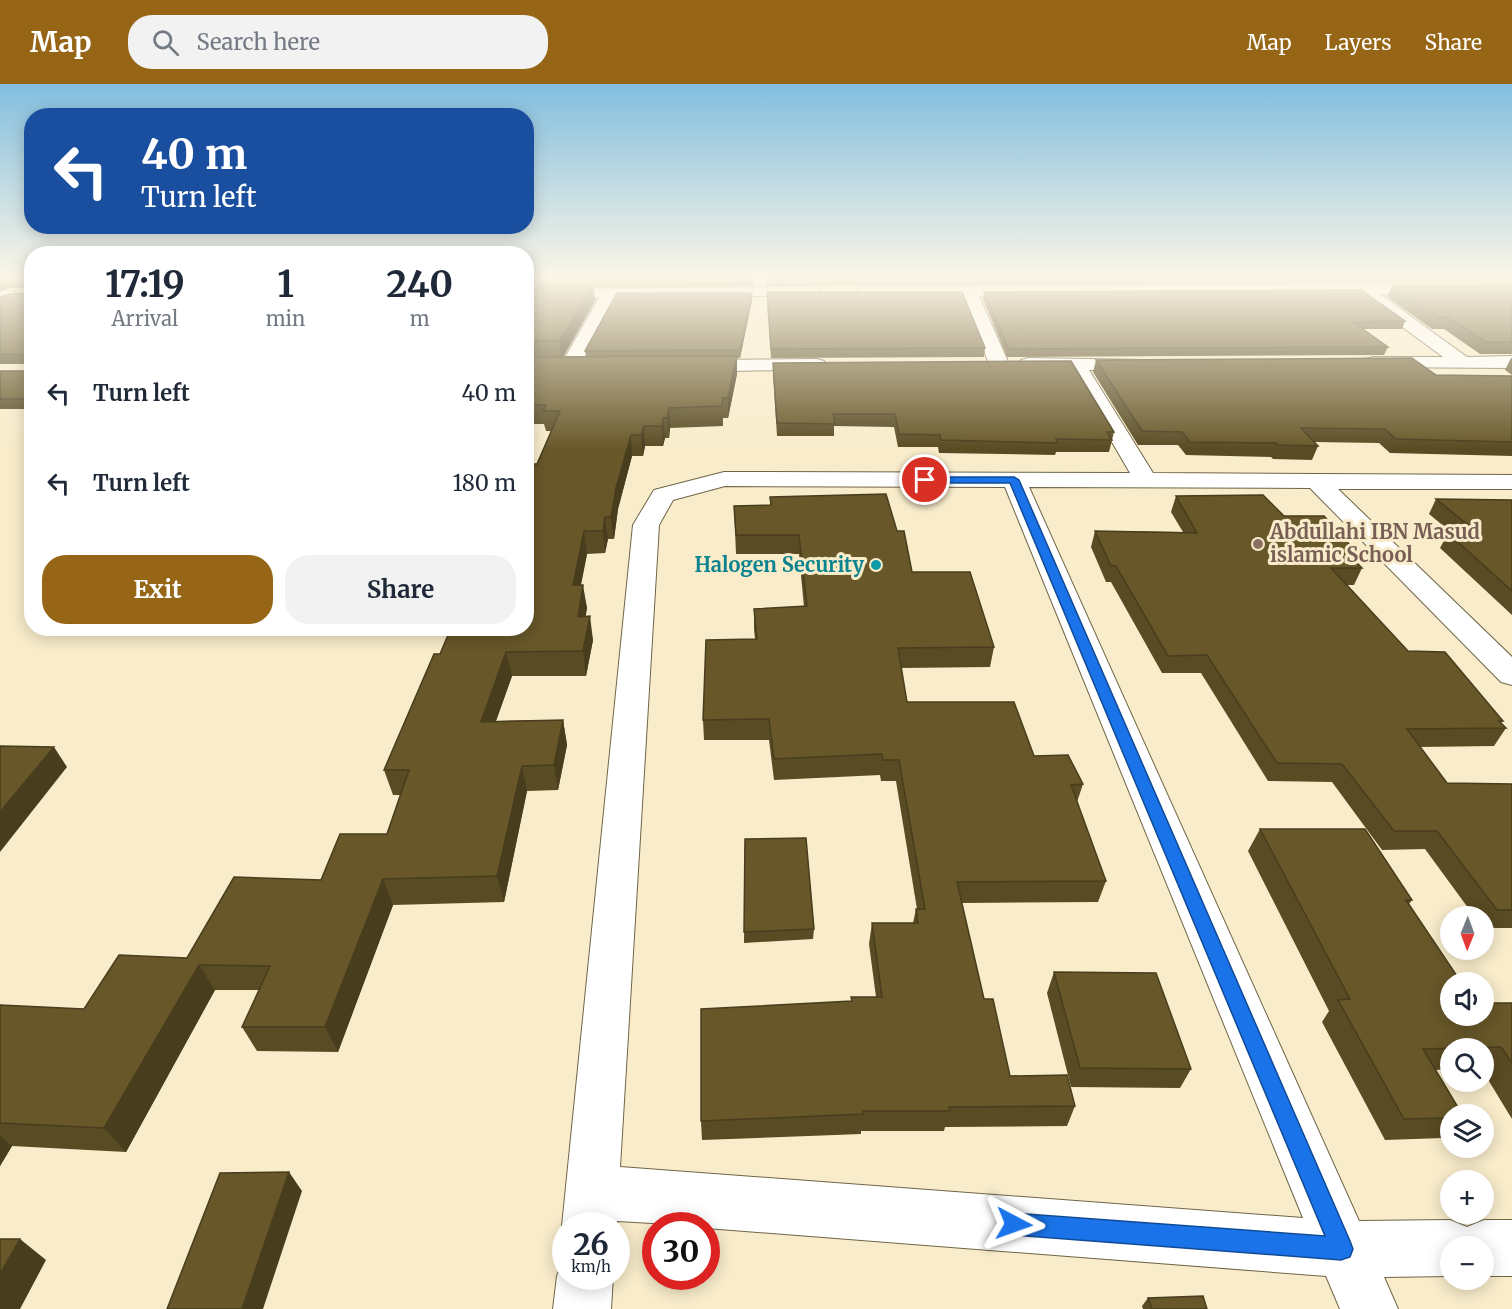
<!DOCTYPE html>
<html lang="en">
<head>
<meta charset="utf-8">
<style>
  body { margin:0; font-family:Merriweather,serif; background:#f2f2f3; color:#1f2937; height:100vh; display:flex; flex-direction:column; font-size:22px; white-space:nowrap }
  * { box-sizing:border-box; margin:0 }
  p { font-size:20px; color:#747a83 }
  .icon { flex:none; width:33px; height:33px; fill:none; stroke:currentColor; stroke-width:2; stroke-linecap:round; stroke-linejoin:round }
  .map { position:relative; flex:1; overflow:hidden }
  .details { position:absolute; left:24px; top:162px; width:510px; height:390px; display:flex; flex-direction:column; background:#fff; border-radius:24px; box-shadow:0 3px 15px #0003 }
  .details>* { flex:none }
  .guide { position:absolute; left:24px; top:24px; width:510px; height:126px; border-radius:24px; box-shadow:0 3px 15px #0003; background:#1a4fa0; color:#fff; overflow:hidden }
  .needle { width:39px; rotate:181deg }
  .fabs { position:absolute; left:1440px; top:822px; display:grid; gap:12px }
  .fabs a { display:grid; place-items:center; width:54px; height:54px; border-radius:50%; background:#fff; box-shadow:0 3px 15px #0003; font-size:30px }
  .speed { position:absolute; left:552px; top:1128px; display:flex; gap:12px; font-size:30px; font-weight:700; text-align:center }
  .speed>* { display:grid; place-content:center; width:78px; height:78px; border-radius:50%; background:#fff; box-shadow:0 3px 15px #0003; line-height:1 }
  .speed small { font-size:15px; font-weight:400 }
  .speed .limit { border:9px solid #d22; background:#fff; color:#111 }
  .pin { position:absolute; display:grid; place-items:center; width:51px; height:51px; color:#fff; margin:-26px; border:3px solid #fff; border-radius:50%; box-shadow:0 2px 6px #0007 }
  .me { position:absolute; width:66px; margin:-33px; rotate:94deg; stroke-linejoin:round; filter:drop-shadow(0 0 4px #0008) }
  .turn { display:flex; align-items:center; gap:21px; height:126px; padding:0 18px; font-size:27px }
  .turn .icon { width:78px; height:78px; stroke-width:2.5 }
  .turn b { display:block; font-size:42px; line-height:51px }
  .eta { display:flex; justify-content:space-evenly; align-items:center; height:102px; text-align:center }
  .eta b { font-size:36px; font-weight:700; line-height:42px }
  .action { display:flex; gap:12px; margin-top:auto; padding:12px 18px }
  .action a { flex:1; height:69px; border-radius:24px; background:#966616; color:#fff; font-size:24px; font-weight:700; line-height:69px; text-align:center }
  .action a+a { background:#f2f2f3; color:#1f2937 }
  ul { padding:0; list-style:none }
  li { display:flex; align-items:center; gap:18px; height:90px; padding:0 18px }
  li div { flex:1 }
  li b { display:block; font-size:22px }
  li em { font-style:normal }
  header { display:flex; align-items:center; gap:36px; box-sizing:border-box; height:84px; padding:0 30px; background:#966616; color:#fff }
  header strong { font-size:28px }
  nav { display:flex; gap:33px; margin-inline-start:auto; font-size:21px }
  .search { width:420px; height:54px; background:#f2f2f3; display:flex; align-items:center; gap:15px; box-sizing:border-box; padding:0 21px; border-radius:24px; color:#747a83; font-size:22px }
  .map>svg:first-child { display:block }
</style>
</head>
<body>
<header>
<strong>Map</strong>
<div class="search"><svg class="icon" aria-label="search" viewBox="0 0 24 24"><circle cx="10" cy="10" r="6"/><path d="M15 15l6 6"/></svg>Search here</div>
<nav><a>Map</a><a>Layers</a><a>Share</a></nav>
</header>
<div class="map">
<svg width="1512" height="1225" viewBox="0 0 1512 1225">
  <rect width="100%" height="100%" fill="#f8ecca"/>
  <g fill="none" stroke-linecap="round" stroke-linejoin="round">
    <g stroke="#6f6547" stroke-width="2">
      <g id="minor">
        <path d="M1512 200V210H1380L1467 273 1512 272V284L1366 283 1363 279 1366 275 1373 273H1443L1359 211 979 212 1009 280 1006 284H992L989 280 963 212 864 213 856 208 864 203Z"/>
        <path d="M813 203 819 205 821 208 819 211 616 214 580 282 577 286H563L560 282 599 214 526 215V205Z"/>
        <path d="M0 205 16 208 18 211 10 216 0 215Z"/>
        <path d="M1028 274 1145 276 1148 280 1145 284 1138 286H1089L1153 389 1512 391V405H1338L1512 573V601L1501 598 1310 404 1029 403 1359 1137 1450 1136 1467 1143 1484 1136H1512V1192H1484V1162H1450V1192L1384 1193 1398 1225H1340L1326 1192 706 1144V1142L617 1137 616 1142H566V1152L562 1142 633 441 654 406 724 388 1130 389 1070 286 1021 284 1018 280 1021 276ZM725 402 1005 403 1303 1134 620 1083 659 441 673 416Z"/>
        <path d="M817 275 824 277 827 281 824 285 692 288 685 286 682 282 685 278 692 276Z"/>
        <path d="M565 1172 566 1192H613L611 1225H553L557 1192Z"/>
      </g>
    </g>
    <use href="#minor" fill="#fff" fill-rule="evenodd"/>
  </g>
  <g fill="#594b23">
    <path d="M0 195H32V325H0V287H27L29 284V280H0V213L30 209V204H10Z"/>
    <path d="M526 195H756L754 202 594 203 595 217 563 273 586 272 585 267 752 209V216L740 274H737V290L728 334H723V342L670 344 669 354H665L663 362H645L643 372H632L618 425 614 455H608L605 469 587 470 581 501 587 524 585 532 593 556 586 592H512L496 637 563 636 567 661 558 706 527 707 504 818 393 821 338 968 257 967 242 943 259 906H215L126 1068 12 1062 0 1082V921L84 925 187 874 321 796 387 750 400 711H393L384 686 440 570 526 544 537 380 551 347H546L544 340H526Z"/>
    <path d="M765 195H1512V198L766 202Z"/>
    <path d="M1512 201V270H1480L1444 245H1432L1387 213 1392 202Z"/>
    <path d="M767 208 985 264 984 273 771 274Z"/>
    <path d="M984 208 1405 237 1402 245H1363L1388 263 1384 271 1007 273 983 215Z"/>
    <path d="M1511 274H1512V291L1505 286Z"/>
    <path d="M1096 276 1436 291 1512 292V372L1390 369 1379 359 1314 358 1318 362 1312 376 1273 375 1271 373 1186 371 1178 361H1138L1093 288Z"/>
    <path d="M773 279 1114 348 1109 368H1056L1055 371 939 369 938 363H898L894 343 834 342V352H777L773 290Z"/>
    <path d="M1176 412 1284 432 1358 470 1355 477 1362 484 1354 501H1346L1408 567 1503 637 1501 639 1506 644 1494 662 1420 663 1447 699 1512 700V844H1484V832H1474L1425 765 1382 766 1332 698 1268 697 1201 589H1162L1111 498H1106L1091 463 1095 447 1183 448 1171 428Z"/>
    <path d="M770 413 897 447 912 488 994 563 990 583 901 584 907 618 1034 672 1083 700 1077 718 1106 797 1098 818 962 819 984 915 1010 992 1075 1022 1067 1042 945 1043 944 1047H861V1050L702 1056 701 1037 851 917V913H876L869 860 872 839H913L916 825H917L896 697H881L880 691 774 696 769 656H704L703 636 755 555 754 545V525L804 523 799 470H736L734 422 770 421Z"/>
    <path d="M1436 415 1512 416V531L1440 464 1448 449H1452L1429 430Z"/>
    <path d="M1260 745 1412 816 1409 820 1450 932 1512 919V1035L1484 989V964H1450V985L1435 986 1450 1030V1047L1443 1054 1385 1056 1322 938 1329 927 1248 767Z"/>
    <path d="M745 755 814 845 813 855 744 859Z"/>
    <path d="M1054 888 1191 985 1180 1004 1071 1003 1047 909Z"/>
    <path d="M1148 1214 1207 1225H1143L1142 1222Z"/>
  </g>
  <g fill="#483d1d">
    <path d="M6 195 10 204 0 208V198Z"/>
    <path d="M593 201 595 217 562 275 559 257Z"/>
    <path d="M752 209V216L740 274V266Z"/>
    <path d="M737 272V290L728 334V314Z"/>
    <path d="M669 324 670 344 669 354 667 334Z"/>
    <path d="M663 334 665 354 663 362 662 342Z"/>
    <path d="M644 342 645 362 643 372 641 351Z"/>
    <path d="M631 351 632 372 618 425 614 455 611 433 616 404Z"/>
    <path d="M605 433 608 455 605 469 603 447Z"/>
    <path d="M584 447 587 470 576 524 573 501Z"/>
    <path d="M583 501 587 524 582 556 578 533Z"/>
    <path d="M590 532 593 556 586 592 583 567Z"/>
    <path d="M506 568 512 592 487 662 481 638Z"/>
    <path d="M563 636 567 661 558 706 554 681Z"/>
    <path d="M54 663 67 683 0 768V728Z"/>
    <path d="M522 682 527 707 504 818 497 792Z"/>
    <path d="M383 795 393 821 338 968 325 943Z"/>
    <path d="M199 881 215 906 126 1068 104 1044Z"/>
    <path d="M0 1051 12 1062 0 1082Z"/>
    <path d="M289 1088 302 1107 263 1225H242Z"/>
    <path d="M20 1155 46 1176 20 1225H0V1190Z"/>
  </g>
  <g fill="#675729" stroke="#483d1d" stroke-width="1.5">
    <path d="M0 195H32V315H0V287H27L29 284V271L0 270V213L9 210 30 209V196L6 195 0 198Z"/>
    <path d="M526 201H593L559 257H526Z"/>
    <path d="M1512 201V258H1486L1449 233H1438L1392 202Z"/>
    <path d="M1361 206 1405 237 1353 238 1388 263 1009 265 984 208Z"/>
    <path d="M767 208H962L985 264 771 265Z"/>
    <path d="M617 209H752L740 266 585 267Z"/>
    <path d="M737 272 728 314H723L722 322 669 324 667 334H663L662 342H644L641 351H631L616 404 611 433H605L603 447H584L573 501H583L578 533 590 532 583 567 506 568 481 638 563 636 554 681 522 682 497 792 383 795 325 943H242L270 882 199 881 104 1044 0 1039V921L84 925 119 871 187 874 234 793 321 796 340 750H387L409 686H384L434 570H440L451 544H526V388L530 380H537L560 327H543L546 321 526 320V273Z"/>
    <path d="M1412 274 1436 291 1512 292V358L1396 355 1385 345 1301 344 1318 362 1278 361 1276 359 1190 358 1182 348 1142 347 1096 276Z"/>
    <path d="M1071 277 1114 348H1107L1112 356 1056 355 1058 359 941 356 940 351 899 350 895 330H833L835 340 777 339 773 279Z"/>
    <path d="M886 410 897 447H904L912 488H970L994 563 898 564 907 618H1014L1034 672 1068 671 1083 700 1071 701 1106 797 957 798 984 915H993L1010 992 1067 991 1075 1022 949 1023 950 1027H863L864 1030 701 1037V925L852 917 851 913H882L872 839H918L916 825H925L899 676H883L882 670 774 675 769 635 703 636 706 556 757 555 754 525 807 522 799 451H736L734 422 771 421 770 413Z"/>
    <path d="M1263 411 1284 432H1324L1358 470H1348L1362 484H1331L1408 567 1445 568 1503 637H1499L1506 644 1407 645 1447 699 1512 700V826H1497L1437 747H1394L1342 680 1277 679 1207 571 1168 572 1116 482H1111L1095 447 1197 449 1176 412Z"/>
    <path d="M1436 415 1512 416V507L1448 449H1478Z"/>
    <path d="M0 662 54 663 0 728Z"/>
    <path d="M1260 745H1365L1412 816H1406L1461 898H1450V932H1484V919H1512V979L1501 963 1423 965 1462 1030H1450V1034L1404 1035 1338 916 1350 915Z"/>
    <path d="M806 754 814 845 744 848 745 755Z"/>
    <path d="M1054 888 1156 889 1191 985 1080 984Z"/>
    <path d="M289 1088 242 1225H167L220 1089Z"/>
    <path d="M0 1155H20L0 1190Z"/>
    <path d="M1203 1212 1207 1225H1152L1148 1214Z"/>
  </g>
  <linearGradient id="sky" x2="0" y2="1"><stop stop-color="#82bedf"/><stop offset="0.53" stop-color="#fcf6e7"/><stop offset="1" stop-color="#fcf6e7" stop-opacity="0"/></linearGradient>
  <rect width="1512" height="366" fill="url(#sky)"/>
  <path fill="#1a73e8" stroke="#114b97" stroke-width="1.5" d="M1014 393 1019 396 1350 1157 1353 1165 1350 1173 1341 1176 1014 1151 1006 1148 1002 1140 1006 1132 1014 1129 1325 1152 1010 399H925L920 396 925 393Z"/>
  <circle fill="#8d6e63" stroke="#f8ecca" stroke-width="2" cx="1258" cy="460" r="6"/>
  <circle fill="#0f9aa8" stroke="#f8ecca" stroke-width="2" cx="876" cy="481" r="6"/>
  <g text-anchor="middle" stroke-width="6" stroke-linejoin="round" paint-order="stroke">
    <g font-size="20" font-weight="bold" fill="#785e54" stroke="#f8ecca" text-anchor="start">
      <text x="1270" y="455">Abdullahi IBN Masud<tspan x="1270" dy="23">islamic School</tspan></text>
    </g>
    <g font-size="20" font-weight="bold" fill="#0d838f" stroke="#f8ecca" text-anchor="end">
      <text x="864" y="488">Halogen Security</text>
    </g>
  </g>
</svg>
<div class="fabs">
<a><svg class="needle" viewBox="-14 -14 28 28"><path d="M0-13l5 13h-10z" fill="#e53935"/><path d="M0 13l5-13h-10z" fill="#747a83"/></svg></a>
<a><svg class="icon" aria-label="sound" viewBox="0 0 24 24"><path d="M4 9h4l5-4v14l-5-4H4zM17 9q2 3 0 6"/></svg></a>
<a><svg class="icon" aria-label="search" viewBox="0 0 24 24"><circle cx="10" cy="10" r="6"/><path d="M15 15l6 6"/></svg></a>
<a><svg class="icon" aria-label="layers" viewBox="0 0 24 24"><path d="M12 4l9 5-9 5-9-5zM3 14l9 5 9-5"/></svg></a>
<a>+</a>
<a>−</a>
</div>
<div class="speed"><div>26<small>km/h</small></div><div class="limit">30</div></div>
<div class="pin" style="left:925px;top:396px;background:#d93025"><svg class="icon" aria-label="arrive" viewBox="0 0 24 24"><path d="M6 21V4h12l-3 4 3 4H6"/></svg></div>
<svg class="me" style="left:1014px;top:1140px" viewBox="-20 -20 40 40"><path d="M0-17L14 15 0 8-14 15z" fill="#1a73e8" stroke="#fff" stroke-width="4"/></svg>
<div class="guide">
<div class="turn"><svg class="icon" aria-label="left" viewBox="0 0 24 24"><path d="M17 20v-9H6M10 6l-5 5 5 5"/></svg><div><b>40 m</b>Turn left</div></div>
</div>
<section class="details">
<div class="eta">
<div><b>17:19</b><p>Arrival</p></div>
<div><b>1</b><p>min</p></div>
<div><b>240</b><p>m</p></div>
</div>
<ul>
<li><svg class="icon" aria-label="left" viewBox="0 0 24 24"><path d="M17 20v-9H6M10 6l-5 5 5 5"/></svg><div><b>Turn left</b></div><em>40 m</em></li>
<li><svg class="icon" aria-label="left" viewBox="0 0 24 24"><path d="M17 20v-9H6M10 6l-5 5 5 5"/></svg><div><b>Turn left</b></div><em>180 m</em></li>
</ul>
<div class="action"><a>Exit</a><a>Share</a></div>
</section>
</div>
</body>
</html>
